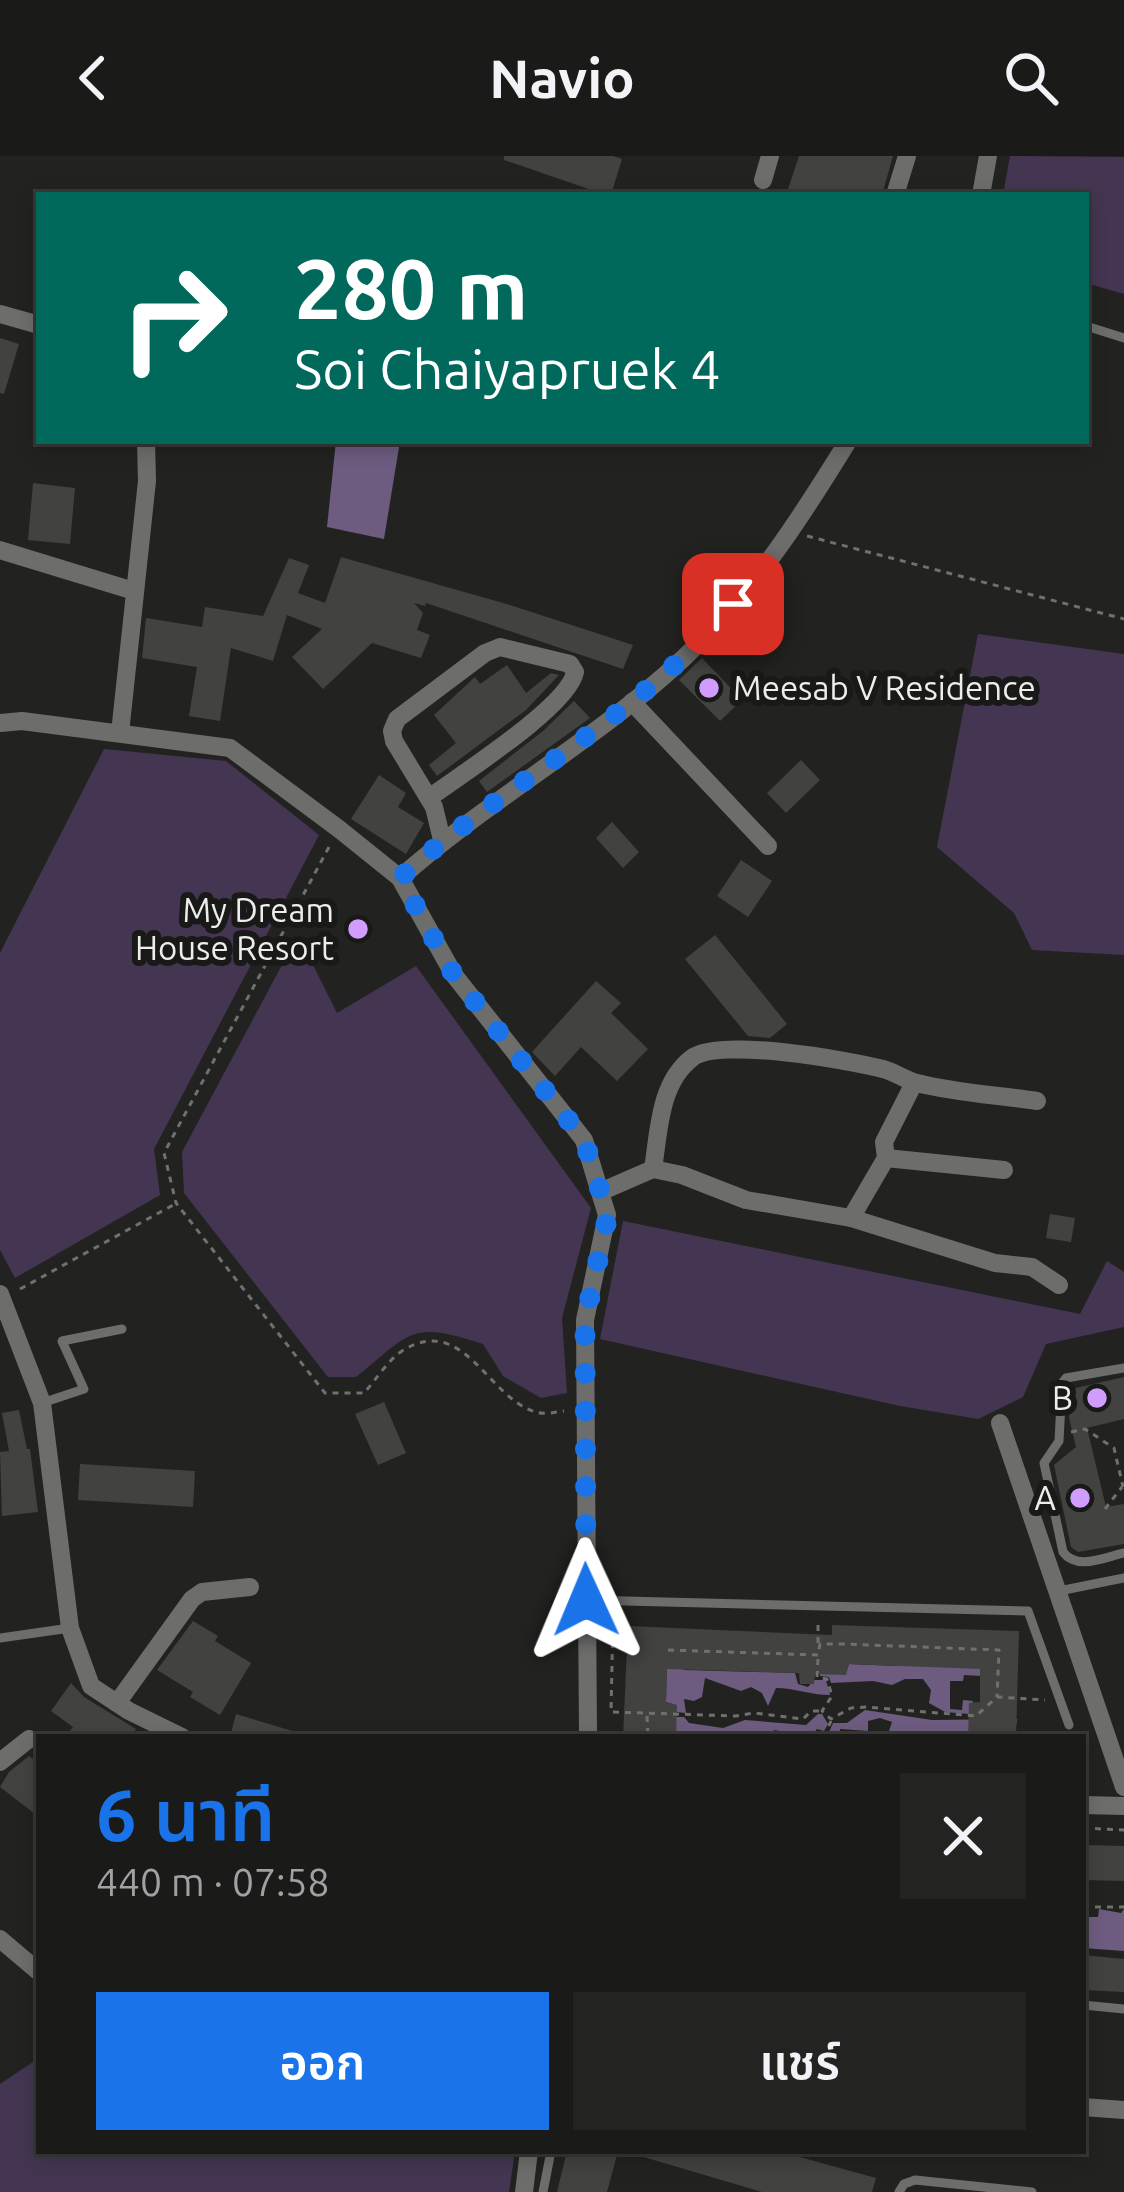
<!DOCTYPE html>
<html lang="th">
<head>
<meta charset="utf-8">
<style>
  body { margin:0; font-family:Ubuntu,"Noto Sans Thai",sans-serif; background:#232321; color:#f1f3f6; height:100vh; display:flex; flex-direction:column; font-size:45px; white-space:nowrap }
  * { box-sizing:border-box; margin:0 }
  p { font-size:39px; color:#9fa1a2 }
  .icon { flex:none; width:66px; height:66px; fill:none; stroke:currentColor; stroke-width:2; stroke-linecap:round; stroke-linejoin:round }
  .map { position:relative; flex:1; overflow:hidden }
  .drawer { position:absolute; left:36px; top:1578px; width:1050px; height:420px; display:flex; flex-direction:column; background:#1a1a18; border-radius:0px; box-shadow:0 6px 18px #0003,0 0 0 3px #383837 }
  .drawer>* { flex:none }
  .hud { position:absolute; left:36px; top:36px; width:1053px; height:252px; border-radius:0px; box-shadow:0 6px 18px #0003,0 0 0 3px #383837; background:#00695c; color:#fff; overflow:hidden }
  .pin { position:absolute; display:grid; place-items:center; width:102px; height:102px; color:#fff; margin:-51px; border-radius:24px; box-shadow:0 6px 18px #0006 }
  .me { position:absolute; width:132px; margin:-66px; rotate:359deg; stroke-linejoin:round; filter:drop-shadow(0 0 9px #0008) }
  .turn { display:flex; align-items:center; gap:42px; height:252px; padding:0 60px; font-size:54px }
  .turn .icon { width:156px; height:156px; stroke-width:2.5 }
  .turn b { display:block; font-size:84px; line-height:102px }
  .round { display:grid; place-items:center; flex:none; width:126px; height:126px; border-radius:0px; background:#232321 }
  .head { display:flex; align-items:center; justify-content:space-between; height:204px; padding:0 60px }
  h1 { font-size:72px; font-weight:600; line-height:90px; color:#1a73e8 }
  .action { display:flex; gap:24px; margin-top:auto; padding:24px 60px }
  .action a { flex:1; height:138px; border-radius:0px; background:#1a73e8; color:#fff; font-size:48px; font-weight:600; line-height:138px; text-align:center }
  .action a+a { background:#232321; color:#f1f3f6 }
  header { display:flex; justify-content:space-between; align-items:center; height:156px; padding:0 60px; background:#1a1a18; font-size:54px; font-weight:600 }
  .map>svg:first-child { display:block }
</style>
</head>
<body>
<header><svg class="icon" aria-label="back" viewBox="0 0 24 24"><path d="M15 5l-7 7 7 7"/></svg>Navio<svg class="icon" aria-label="search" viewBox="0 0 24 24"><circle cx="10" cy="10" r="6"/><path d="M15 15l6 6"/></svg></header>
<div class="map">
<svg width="1124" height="2036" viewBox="0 0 1124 2036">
  <rect width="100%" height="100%" fill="#222320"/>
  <g fill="#443652">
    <path d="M1010 0 1124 1V138L1086 127V39H1003Z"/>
    <path d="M978 478 1124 498V799L1032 794 1014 757 937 691Z"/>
    <path d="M104 593 226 605 319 679 154 993 160 1039 15 1122 0 1094V797Z"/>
    <path d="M298 779 337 857 416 810 591 1052 562 1162 567 1237 541 1242 503 1220 483 1188C411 1164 411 1176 356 1221H328L184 1037 182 996Z"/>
    <path d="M623 1065 1080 1158 1107 1105 1124 1116V1171L1046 1188 1023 1241 978 1263 900 1250 600 1183Z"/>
    <path d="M39 1902V1995H515L509 2036H0V1928Z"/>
  </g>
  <g fill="#6d5c7f">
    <path d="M336 285H400L384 383 327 371Z"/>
    <path d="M820 1491 846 1515 849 1508 898 1510 899 1493 980 1495 981 1520 964 1519 963 1525H950V1553L962 1554 963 1544 973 1545 969 1558 945 1556 929 1547 931 1534 923 1523H905L892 1529 873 1525 831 1527 829 1521 820 1520Z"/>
    <path d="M667 1497 684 1514 795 1517 798 1528 808 1531 814 1524H826L830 1539C811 1539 794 1532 776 1532L768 1550 762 1537 751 1531 741 1535 705 1522 702 1541 694 1545 684 1543 686 1557 676 1556V1549L666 1546Z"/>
    <path d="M865 1554 932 1564 1017 1563 1015 1576 889 1575 892 1566 880 1562 868 1565V1575L840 1573 839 1581H827L833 1567H847Z"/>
    <path d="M818 1558H822L828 1568 824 1575 817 1573 811 1581 774 1574 773 1581 658 1578 676 1561H684L689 1567 723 1572 745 1564 806 1569Z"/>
    <path d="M1083 1752 1085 1761H1098L1099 1753 1121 1757 1124 1753V1795L1083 1792Z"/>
  </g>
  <g fill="#424340">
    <path d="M504 0H613L622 3 611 39H606L504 4Z"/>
    <path d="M799 0H893L882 39H786Z"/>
    <path d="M0 182 19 188 4 238 0 237Z"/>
    <path d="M33 327 75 332 70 388 28 384Z"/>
    <path d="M341 401 510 449 633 489 623 513 426 447 425 450 414 447 423 457 417 474 430 479 421 502 372 487 323 533 292 501 322 473 287 459 273 505 231 492 220 565 189 560 197 511 142 502 146 462 202 471 205 451 263 460 289 402 309 409 298 437 325 447Z"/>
    <path d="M702 502 742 544 720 565 679 524Z"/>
    <path d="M507 509 526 537 551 517 559 519 526 554 437 620 429 609 456 587 434 559 475 521 480 528Z"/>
    <path d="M574 545 590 562 487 636 479 625 543 575Z"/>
    <path d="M801 604 820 624 786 657 767 637Z"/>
    <path d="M379 619 406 637 398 651 424 667 406 698 351 663Z"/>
    <path d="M612 666 639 696 623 712 596 682Z"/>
    <path d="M741 704 772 725 748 761 717 740Z"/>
    <path d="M715 779 787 868 770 882 748 880 685 803Z"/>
    <path d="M596 825 621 847 611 857 648 893 617 925 581 891 555 920 532 896Z"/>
    <path d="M1050 1058 1075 1062 1071 1086 1046 1082Z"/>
    <path d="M1124 1221V1263L1087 1272 1106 1351 1124 1348V1388L1078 1396 1071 1391 1054 1309 1076 1291 1069 1262 1071 1233Z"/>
    <path d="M384 1246 406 1297 378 1309 355 1258Z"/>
    <path d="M19 1254 27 1293H30L38 1356 2 1360 0 1296 9 1295 2 1257Z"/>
    <path d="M80 1308 195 1315 193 1351 78 1344Z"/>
    <path d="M193 1465 218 1480 215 1485 251 1507 220 1559 190 1541 193 1536 157 1514Z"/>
    <path d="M832 1469 1019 1475 1016 1581H968L969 1547 980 1546V1513L849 1508 846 1519 815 1518 814 1528H800L799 1517 667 1513 666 1546 677 1549 676 1581H623L628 1470 832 1479Z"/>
    <path d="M71 1527 84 1541 136 1573 130 1581H65L73 1571 51 1555Z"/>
    <path d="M236 1558 299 1577V1581H230Z"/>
    <path d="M29 1600 39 1608V1661L0 1631 9 1616Z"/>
    <path d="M1083 1689 1124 1690V1725L1083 1724Z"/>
    <path d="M1083 1799 1124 1803V1836L1083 1834Z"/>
    <path d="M567 1995H618L607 2036H557Z"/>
    <path d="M637 1995H778L876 2022 872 2036H762L637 1999Z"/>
  </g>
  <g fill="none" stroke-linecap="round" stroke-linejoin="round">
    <g stroke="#70716e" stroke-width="3" stroke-dasharray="6 6" stroke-linecap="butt">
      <path d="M807 380 1124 463"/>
      <path d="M329 691 164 997 176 1047 325 1237H364C375 1225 388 1204 402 1195 464 1156 488 1243 536 1256 544 1259 556 1256 564 1255"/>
      <path d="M20 1133 175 1048"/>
      <path d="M1071 1276 1085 1273 1114 1292 1123 1331"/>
      <path d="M1105 1353 1122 1331"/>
      <path d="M613 1462 611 1556 736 1560 754 1557 803 1563 811 1555H821"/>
      <path d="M818 1487V1467"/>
      <path d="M668 1494 818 1499 820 1488H844L999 1494 997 1541"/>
      <path d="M818 1503 817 1521 827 1523 832 1540 822 1555 831 1563 851 1552 866 1551 976 1560 997 1541 1045 1544"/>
      <path d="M647 1560 648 1581"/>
      <path d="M824 1581 831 1565"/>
      <path d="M1083 1672 1124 1674"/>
      <path d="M1083 1751H1124"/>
    </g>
    <g stroke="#6d6e6c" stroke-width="9">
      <path d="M1086 170 1124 182"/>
      <path d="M1124 1212 1066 1222 1062 1227 1059 1285 1044 1307 1063 1396C1077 1415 1105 1401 1124 1397"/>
      <path d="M42 1247 84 1233 62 1185 122 1173"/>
      <path d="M1059 1435 1124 1422"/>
      <path d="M586 1444 1028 1455 1069 1569"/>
      <path d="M0 1482 70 1472"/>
      <path d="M1083 1849 1124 1853"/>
      <path d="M543 2036 551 1995"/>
      <path d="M899 2036 904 2028 915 2024 1032 2036"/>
    </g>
    <g stroke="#6d6e6c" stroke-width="18">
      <path d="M763 24 770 0"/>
      <path d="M895 39 907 0"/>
      <path d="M981 39 988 0"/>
      <path d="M0 158 39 169"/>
      <path d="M0 394 134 435"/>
      <path d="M632 546 768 690"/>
      <path d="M0 567 22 565 230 592 339 673 400 722 454 819 584 984 607 1059 585 1164 588 1581"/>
      <path d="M120 577 147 325 146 285"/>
      <path d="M429 642C460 619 569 550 575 516L570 508 500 491 485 497 397 563 392 575 394 585 434 651 442 684"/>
      <path d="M400 722C496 637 612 576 702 484 760 425 805 355 848 285"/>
      <path d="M886 1002 1004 1014"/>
      <path d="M653 1013C659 976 659 927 692 902 718 881 848 904 883 913 895 916 905 924 917 927 956 937 998 939 1037 945"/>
      <path d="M600 1036 653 1013 682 1019 746 1044 851 1062 995 1107 1032 1111 1059 1129"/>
      <path d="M851 1062 886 1002 884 986 914 927"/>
      <path d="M0 1138 42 1247 70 1472 91 1530 129 1555 182 1581"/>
      <path d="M1000 1267 1124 1631"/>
      <path d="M117 1547 192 1443 202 1436 250 1431"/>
      <path d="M0 1606 29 1583"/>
      <path d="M1083 1649 1124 1650"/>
      <path d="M0 1783 39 1816"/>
      <path d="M1083 1951 1124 1954"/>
      <path d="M524 2036 529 1995"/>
    </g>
  </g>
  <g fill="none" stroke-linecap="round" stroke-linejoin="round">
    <path stroke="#1a73e8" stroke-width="21" stroke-dasharray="0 37.8" d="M586 1444 585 1164 608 1059 584 984 454 819 400 722C507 625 640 561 733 448"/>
  </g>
  <g fill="#d09dff" stroke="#191a17" stroke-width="4.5">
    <circle cx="709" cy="532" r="12"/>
    <circle cx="358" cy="773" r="12"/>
    <circle cx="1097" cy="1242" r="12"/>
    <circle cx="1080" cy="1342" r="12"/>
  </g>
  <g text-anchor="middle" stroke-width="12" stroke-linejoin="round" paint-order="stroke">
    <g font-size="33" fill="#edeeec" stroke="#191a17" text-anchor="end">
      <text x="733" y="544" text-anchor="start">Meesab V Residence</text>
      <text x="334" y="766">My Dream<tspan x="334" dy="38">House Resort</tspan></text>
      <text x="1073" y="1254">B</text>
      <text x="1056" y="1354">A</text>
    </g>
  </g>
</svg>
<div class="pin" style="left:733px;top:448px;background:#d93025"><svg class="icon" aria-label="arrive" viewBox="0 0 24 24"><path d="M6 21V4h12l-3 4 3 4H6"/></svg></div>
<svg class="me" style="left:586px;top:1444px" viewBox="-20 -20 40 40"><path d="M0-17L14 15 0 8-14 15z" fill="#1a73e8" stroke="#fff" stroke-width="4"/></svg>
<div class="hud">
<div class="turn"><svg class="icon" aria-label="right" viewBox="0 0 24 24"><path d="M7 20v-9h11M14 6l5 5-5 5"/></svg><div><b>280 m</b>Soi Chaiyapruek 4</div></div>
</div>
<section class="drawer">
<div class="head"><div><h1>6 นาที</h1><p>440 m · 07:58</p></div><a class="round"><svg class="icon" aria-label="close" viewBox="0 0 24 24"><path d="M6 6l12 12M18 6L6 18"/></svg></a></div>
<div class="action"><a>ออก</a><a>แชร์</a></div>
</section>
</div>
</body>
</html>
